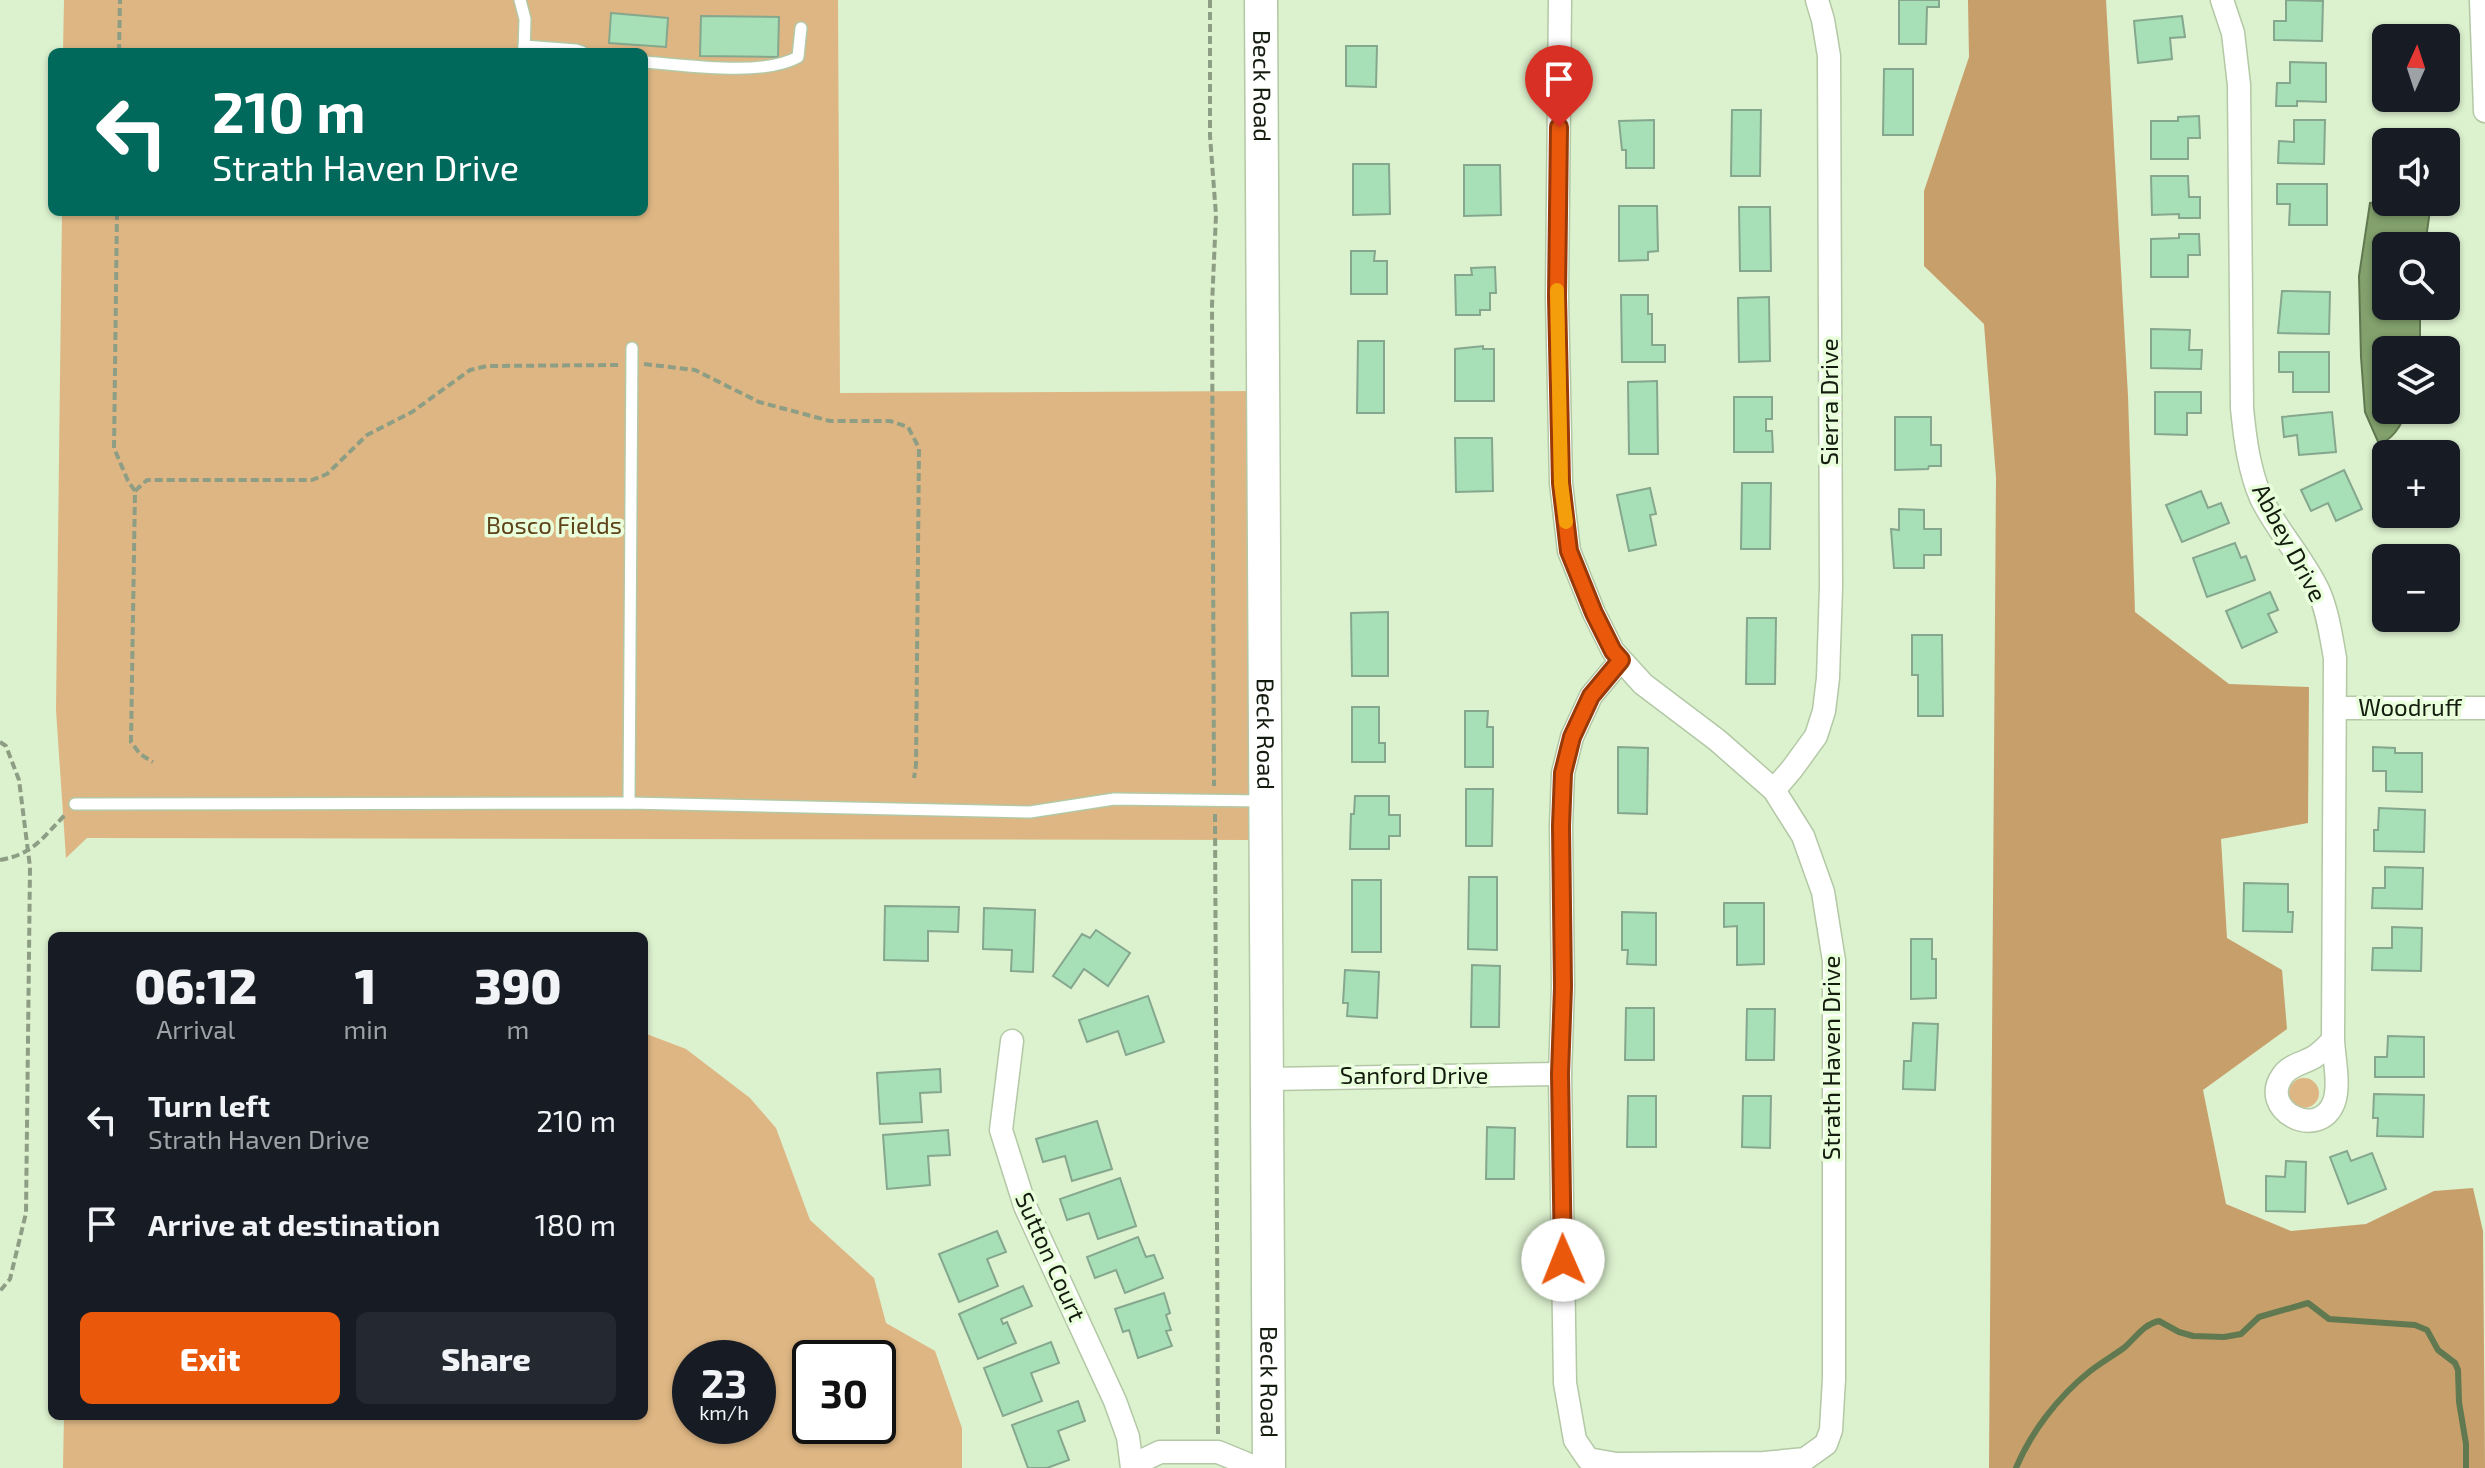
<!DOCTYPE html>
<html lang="en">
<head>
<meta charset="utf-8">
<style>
  body { margin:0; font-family:"Exo 2",sans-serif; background:#242831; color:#f1f3f6; height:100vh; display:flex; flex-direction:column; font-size:30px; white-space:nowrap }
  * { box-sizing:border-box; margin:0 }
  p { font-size:26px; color:#9ea1a6 }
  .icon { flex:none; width:44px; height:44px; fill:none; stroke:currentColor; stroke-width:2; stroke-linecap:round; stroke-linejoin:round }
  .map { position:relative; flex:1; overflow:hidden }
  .side { position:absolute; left:48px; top:932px; width:600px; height:488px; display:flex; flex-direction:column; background:#171b24; border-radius:12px; box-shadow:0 2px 6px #0004 }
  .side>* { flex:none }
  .guide { position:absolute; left:48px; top:48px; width:600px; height:168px; border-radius:12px; box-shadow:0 2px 6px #0004; background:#00695c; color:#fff; overflow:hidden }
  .needle { width:52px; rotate:3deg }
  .controls { position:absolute; left:2372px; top:24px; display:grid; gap:16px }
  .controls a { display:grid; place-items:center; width:88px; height:88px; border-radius:12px; background:#171b24; box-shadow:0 2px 6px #0004; font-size:40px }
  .speed { position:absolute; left:672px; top:1340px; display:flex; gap:16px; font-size:40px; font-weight:700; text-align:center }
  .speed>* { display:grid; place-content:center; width:104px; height:104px; border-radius:50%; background:#171b24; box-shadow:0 2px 6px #0004; line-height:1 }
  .speed small { font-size:20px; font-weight:400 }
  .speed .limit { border:4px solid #111; border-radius:12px; background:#fff; color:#111 }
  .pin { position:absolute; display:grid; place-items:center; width:68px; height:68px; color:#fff; margin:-82px -34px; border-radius:50% 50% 50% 0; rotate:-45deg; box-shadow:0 0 8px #0007 }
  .pin .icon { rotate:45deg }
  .me { position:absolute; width:88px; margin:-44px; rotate:359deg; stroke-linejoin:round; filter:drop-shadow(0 0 6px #0008) }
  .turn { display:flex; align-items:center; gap:28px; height:168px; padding:0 32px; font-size:36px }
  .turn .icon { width:104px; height:104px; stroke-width:2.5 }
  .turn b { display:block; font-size:56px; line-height:68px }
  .eta { display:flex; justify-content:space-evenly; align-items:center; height:136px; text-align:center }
  .eta b { font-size:48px; font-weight:800; line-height:56px }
  .action { display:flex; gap:16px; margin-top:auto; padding:16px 32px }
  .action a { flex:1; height:92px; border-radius:12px; background:#ea580c; color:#fff; font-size:32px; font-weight:800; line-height:92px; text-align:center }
  .action a+a { background:#242831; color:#f1f3f6 }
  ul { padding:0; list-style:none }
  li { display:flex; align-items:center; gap:24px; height:104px; padding:0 32px }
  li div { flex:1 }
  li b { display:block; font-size:30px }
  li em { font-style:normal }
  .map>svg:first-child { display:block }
</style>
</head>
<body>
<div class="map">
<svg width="2485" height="1468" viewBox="0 0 2485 1468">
  <rect width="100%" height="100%" fill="#dcf1ce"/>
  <g fill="#deb683" fill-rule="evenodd">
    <path d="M64 0H838L840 393 1261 391 1263 840 87 838 66 858 56 710 62 212H644V52H63Z"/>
    <path d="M644 1033 686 1049 750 1098 776 1128 810 1220 874 1278 886 1323 935 1351 962 1428V1468H63L64 1416H644ZM758 1358V1426H690V1358ZM810 1358H878V1426H810Z"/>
    <circle cx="2304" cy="1093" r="15"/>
  </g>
  <path fill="#c79f6b" d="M1968 0H2106L2128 396 2135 612 2229 684 2309 687 2308 823 2221 839 2227 938 2282 970 2287 1029 2203 1090 2226 1204 2291 1231 2366 1224 2434 1191 2473 1188 2483 1231 2485 1468H1989L1996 477 1984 324 1924 266V191L1969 57Z"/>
  <path fill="#82a16c" stroke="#617950" stroke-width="2" d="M2386 201 2416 203 2430 210 2425 246H2386V306H2420V350H2386V410H2407C2402 424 2394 439 2379 444L2365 412 2361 357 2359 276 2370 203Z"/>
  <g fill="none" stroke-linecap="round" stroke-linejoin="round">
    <path stroke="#617950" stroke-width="6" d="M2016 1468C2031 1432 2058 1397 2089 1372 2100 1363 2113 1356 2125 1347 2136 1337 2144 1324 2159 1321L2179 1332 2193 1336 2224 1337 2241 1334 2259 1317 2308 1303 2329 1319 2415 1325 2427 1330 2438 1350 2455 1363 2458 1370 2459 1402 2466 1444V1468"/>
  </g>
  <g fill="#a7e0b6" stroke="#85a78e" stroke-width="2">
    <path d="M1899 0H1939V7H1927L1926 44H1899Z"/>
    <path d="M2286 0 2323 1 2322 41 2274 40V21H2286Z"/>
    <path d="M611 13 668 18 666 47 609 43Z"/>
    <path d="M701 16 779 17 778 57 700 56Z"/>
    <path d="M2182 16 2185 37 2170 38 2172 59 2138 63 2134 21Z"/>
    <path d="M1346 46H1377L1376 87 1346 86Z"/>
    <path d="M2290 62 2326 63V102L2297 101V106H2276L2277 83H2290Z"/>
    <path d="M1884 69H1913V135H1883Z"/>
    <path d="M1732 110H1761L1760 176H1731Z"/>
    <path d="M2199 116 2200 138H2188V159H2151V121H2178V117Z"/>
    <path d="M1654 120V168H1626V150H1622L1619 121Z"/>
    <path d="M2294 120H2325L2324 164 2278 163 2279 141 2294 142Z"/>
    <path d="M1353 164H1389L1390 214 1353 215Z"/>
    <path d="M1464 165H1500L1501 215 1464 216Z"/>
    <path d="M2151 176H2188L2189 197H2200V218H2179V214L2152 215Z"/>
    <path d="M2277 184H2327V225H2289L2290 204H2277Z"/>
    <path d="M1619 206H1657L1658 251 1648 252V260L1619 261Z"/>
    <path d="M1739 207H1770L1771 271H1740Z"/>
    <path d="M2179 234H2199L2200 255H2188V277H2151V239L2179 238Z"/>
    <path d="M1351 251H1375L1374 261H1387V294H1351Z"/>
    <path d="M1495 267 1496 293H1490V310H1480V315H1456L1455 275H1472L1471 268Z"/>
    <path d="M2282 291 2330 292 2329 334 2278 333Z"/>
    <path d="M1621 295H1648V314H1652V345H1665V362H1622Z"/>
    <path d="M1769 297 1770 361 1739 362 1738 298Z"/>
    <path d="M2151 329 2190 330 2189 350H2202L2201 369 2151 368Z"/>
    <path d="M1358 341H1384V413H1357Z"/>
    <path d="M1483 346V349H1494V401H1455V349Z"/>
    <path d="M2279 352H2329V392H2293V372H2279Z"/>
    <path d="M1657 381 1658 454H1629L1628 382Z"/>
    <path d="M2155 392H2201V413H2187V435L2155 434Z"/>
    <path d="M1734 397H1772V419H1766V431H1772L1773 452H1734Z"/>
    <path d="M2332 412 2336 452 2299 455 2297 435 2284 437 2282 417Z"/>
    <path d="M1895 417H1931V445H1941V466H1929L1928 469 1895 470Z"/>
    <path d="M1455 438H1492L1493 491 1456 492Z"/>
    <path d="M2344 470 2362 509 2336 521 2328 503 2311 511 2301 490Z"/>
    <path d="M1742 483H1771L1770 549H1741Z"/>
    <path d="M1650 488 1656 514 1650 515 1656 545 1629 551 1617 495Z"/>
    <path d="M2201 491 2208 508 2221 503 2229 523 2182 542 2166 505Z"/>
    <path d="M1899 509 1924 510V529H1941V555H1924V568H1894L1891 529 1899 530Z"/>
    <path d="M2235 543 2241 558 2246 556 2255 580 2207 597 2193 558Z"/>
    <path d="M2270 592 2278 610 2268 614 2277 632 2242 648 2226 611Z"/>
    <path d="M1388 612V676H1352L1351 613Z"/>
    <path d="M1747 618H1776L1775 684H1746Z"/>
    <path d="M1912 635H1942L1943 716H1918V675H1912Z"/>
    <path d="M1352 707H1379V743H1385V762H1352Z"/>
    <path d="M1465 711H1488L1487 727H1493V767H1465Z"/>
    <path d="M1618 747 1648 748 1647 814 1618 813Z"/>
    <path d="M2373 747 2395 748V753H2422V792L2386 791V771H2373Z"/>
    <path d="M1466 789H1493L1492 846H1466Z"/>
    <path d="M1355 796H1389V815H1400V836H1389V849H1350L1351 814H1354Z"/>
    <path d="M2379 808 2425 810 2424 852 2374 851V830H2378Z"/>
    <path d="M2385 867 2423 868 2422 909 2372 908 2373 888H2385Z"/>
    <path d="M1469 877H1497V950L1468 949Z"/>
    <rect x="1352" y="880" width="29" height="72"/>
    <path d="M2244 883 2288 884V912H2293L2292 932 2243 931Z"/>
    <path d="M1724 903H1764V964L1737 965V926L1724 927Z"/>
    <path d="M885 906 959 907 958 932 928 931V961L884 960Z"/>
    <path d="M984 908 1035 910 1033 972 1011 971 1012 950 983 949Z"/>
    <path d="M1622 912 1656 913V965L1627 964 1628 950H1622Z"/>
    <path d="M2392 927 2422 928 2421 971 2372 970 2373 948H2392Z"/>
    <path d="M1096 930 1130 953 1108 986 1084 969 1071 988 1053 976 1082 934 1090 938Z"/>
    <path d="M1911 939H1932V959H1936V998L1911 999Z"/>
    <path d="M1472 965 1500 966 1499 1027H1471Z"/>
    <path d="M1345 970 1379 972 1377 1018 1347 1016 1348 1003H1343Z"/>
    <path d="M1148 996 1164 1042 1126 1055 1118 1031 1087 1042 1079 1020Z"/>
    <path d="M1626 1008H1654V1060H1625Z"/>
    <path d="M1747 1009H1775L1774 1060H1746Z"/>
    <path d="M1913 1023 1938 1024 1935 1090 1903 1089 1904 1061H1911Z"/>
    <path d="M2388 1036 2424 1037V1077H2375V1057H2387Z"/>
    <path d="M940 1069 941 1092 920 1093 922 1122 880 1124 877 1073Z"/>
    <path d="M2374 1094 2424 1095 2423 1137 2377 1136 2378 1118H2373Z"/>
    <path d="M1628 1096H1656V1147H1627Z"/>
    <path d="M1743 1096H1771L1770 1148 1742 1147Z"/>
    <path d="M1097 1121 1112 1169 1072 1181 1065 1156 1043 1162 1036 1139Z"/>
    <path d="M1487 1127 1515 1128 1514 1179H1486Z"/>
    <path d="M948 1130 950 1155 928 1156 930 1185 887 1189 883 1135Z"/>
    <path d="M2347 1151 2351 1161 2372 1153 2386 1189 2348 1204 2330 1157Z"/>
    <path d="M2286 1161 2306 1162 2305 1212 2266 1211V1176L2285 1177Z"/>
    <path d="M1120 1178 1136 1226 1098 1239 1089 1213 1067 1220 1060 1199Z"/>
    <path d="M997 1231 1006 1252 987 1259 998 1286 959 1302 939 1254Z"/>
    <path d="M1138 1237 1146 1257 1154 1255 1163 1278 1125 1293 1116 1270 1095 1278 1087 1257Z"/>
    <path d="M1023 1286 1032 1306 1001 1319 1003 1324 1007 1322 1016 1343 978 1359 959 1314Z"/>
    <path d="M1164 1293 1170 1313 1166 1315 1171 1330 1166 1331 1172 1346 1138 1358 1129 1330 1123 1332 1115 1309Z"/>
    <path d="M1051 1342 1059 1363 1031 1373 1042 1401 1003 1416 984 1368Z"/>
    <path d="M1078 1401 1085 1421 1058 1431 1069 1460 1047 1468H1028L1012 1425Z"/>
  </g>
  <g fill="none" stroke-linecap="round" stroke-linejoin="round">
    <g stroke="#b3c8a5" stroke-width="14">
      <g id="service">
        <path d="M520 0 525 19 524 51"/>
        <path d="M524 46 576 50 582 52"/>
        <path d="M644 62C685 65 763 77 798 57L801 28"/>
        <path d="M629 803 632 348"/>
        <path d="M75 804 629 803 1030 812 1114 799 1262 801"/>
      </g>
    </g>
    <g stroke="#b3c8a5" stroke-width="25">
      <g id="minor">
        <path d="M1560 0 1557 297 1561 483 1569 551 1594 613 1613 651 1643 684 1717 740 1774 790 1803 836 1823 892 1834 961V1379L1831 1430 1826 1444 1805 1459 1764 1463 1616 1464 1588 1459 1575 1440 1565 1383 1560 1074 1563 987 1561 826 1563 773 1572 737 1591 696 1621 660"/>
        <path d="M2222 0 2233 33 2239 85 2242 408C2245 439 2249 470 2261 498 2277 531 2304 559 2319 592 2328 613 2331 636 2335 658L2333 1040C2334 1059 2340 1085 2334 1102 2319 1142 2257 1110 2283 1075 2290 1065 2304 1063 2314 1057 2321 1053 2327 1046 2333 1040"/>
        <path d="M2481 0 2485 111"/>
        <path d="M2335 708H2485"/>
        <path d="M1774 790 1792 769 1816 736 1824 711 1828 678 1831 587 1829 56 1823 20 1817 0"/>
        <path d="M1012 1041 1001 1130 1025 1206 1115 1401 1128 1437 1132 1468"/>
        <path d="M1268 1079 1560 1074"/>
        <path d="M1135 1468 1133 1465 1160 1452H1218L1257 1468"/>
      </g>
    </g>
    <g stroke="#b3c8a5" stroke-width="35">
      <g id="secondary">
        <path id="s1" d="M1261 0 1269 1468"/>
      </g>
    </g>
    <g stroke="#8e9e84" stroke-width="4" stroke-dasharray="8 4" stroke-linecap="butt">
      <path d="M1210 0V136L1216 215 1212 305 1214 786"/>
      <path d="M119 52 120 0"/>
      <path d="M117 212 114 448 128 481 135 491 131 742 140 754 153 762"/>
      <path d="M644 364 695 370 759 402 830 421H890L908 427 919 448 916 765 914 778"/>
      <path d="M135 491 147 480H312L327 474 367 435 412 412 470 370 487 366 619 365"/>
      <path d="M0 742 6 746 19 780 30 867 26 1213 10 1279 0 1291"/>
      <path d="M1215 814 1218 1434"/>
      <path d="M0 860C34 854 42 838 65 815"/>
    </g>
    <use href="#service" stroke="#fff" stroke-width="11"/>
    <use href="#minor" stroke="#fff" stroke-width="22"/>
    <use href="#secondary" stroke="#fff" stroke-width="32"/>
  </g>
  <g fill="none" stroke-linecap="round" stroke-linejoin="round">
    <g stroke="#983908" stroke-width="20">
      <path id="route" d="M1559 127 1557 297 1561 483 1569 551 1594 613 1613 651 1621 660 1591 696 1572 737 1563 773 1561 826 1563 987 1560 1074 1563 1260"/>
    </g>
    <use href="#route" stroke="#ea580c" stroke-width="14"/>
    <path stroke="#f59e0b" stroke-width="14" d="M1557 290 1561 483 1566 522"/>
  </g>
  <g text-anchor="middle" stroke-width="7" stroke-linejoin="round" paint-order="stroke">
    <g font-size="24" fill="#141c0f" stroke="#e9ffdb">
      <text dy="8" stroke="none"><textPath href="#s1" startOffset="86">Beck Road</textPath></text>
      <text transform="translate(1830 402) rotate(-90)" y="8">Sierra Drive</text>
      <text transform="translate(2289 543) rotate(62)" y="8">Abbey Drive</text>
      <text x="2410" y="716">Woodruff</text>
      <text dy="8" stroke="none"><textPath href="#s1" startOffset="734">Beck Road</textPath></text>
      <text transform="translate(1832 1058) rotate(-90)" y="8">Strath Haven Drive</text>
      <text x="1414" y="1084">Sanford Drive</text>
      <text transform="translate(1050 1257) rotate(66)" y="8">Sutton Court</text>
      <text dy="8" stroke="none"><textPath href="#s1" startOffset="1382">Beck Road</textPath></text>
    </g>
    <g font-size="24" fill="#5f421a" stroke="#e9ffdb">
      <text x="554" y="534">Bosco Fields</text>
    </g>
  </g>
</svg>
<div class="controls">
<a><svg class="needle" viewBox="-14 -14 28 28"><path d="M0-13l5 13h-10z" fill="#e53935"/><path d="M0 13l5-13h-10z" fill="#9ea1a6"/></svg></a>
<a><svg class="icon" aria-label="sound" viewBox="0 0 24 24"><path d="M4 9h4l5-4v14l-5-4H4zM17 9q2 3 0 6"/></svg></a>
<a><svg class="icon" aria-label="search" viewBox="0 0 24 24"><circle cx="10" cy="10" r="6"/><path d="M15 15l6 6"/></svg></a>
<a><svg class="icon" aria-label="layers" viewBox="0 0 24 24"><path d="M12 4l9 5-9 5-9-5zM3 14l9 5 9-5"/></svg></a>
<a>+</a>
<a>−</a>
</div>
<div class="speed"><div>23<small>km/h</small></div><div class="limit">30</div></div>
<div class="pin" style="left:1559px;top:127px;background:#d93025"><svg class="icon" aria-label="arrive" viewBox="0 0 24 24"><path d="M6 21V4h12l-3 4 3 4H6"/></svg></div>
<svg class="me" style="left:1563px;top:1260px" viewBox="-20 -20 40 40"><circle r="19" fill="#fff"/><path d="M0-13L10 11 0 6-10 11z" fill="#ea580c"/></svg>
<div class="guide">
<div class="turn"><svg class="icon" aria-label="left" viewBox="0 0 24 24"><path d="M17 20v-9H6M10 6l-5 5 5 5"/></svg><div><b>210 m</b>Strath Haven Drive</div></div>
</div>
<section class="side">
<div class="eta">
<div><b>06:12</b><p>Arrival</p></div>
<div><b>1</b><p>min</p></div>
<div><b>390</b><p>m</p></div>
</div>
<ul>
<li><svg class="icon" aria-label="left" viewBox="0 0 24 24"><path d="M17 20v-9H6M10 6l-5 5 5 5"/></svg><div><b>Turn left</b><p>Strath Haven Drive</p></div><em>210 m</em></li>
<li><svg class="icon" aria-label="arrive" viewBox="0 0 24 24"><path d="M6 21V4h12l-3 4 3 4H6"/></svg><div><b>Arrive at destination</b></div><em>180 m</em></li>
</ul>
<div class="action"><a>Exit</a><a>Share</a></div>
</section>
</div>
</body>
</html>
